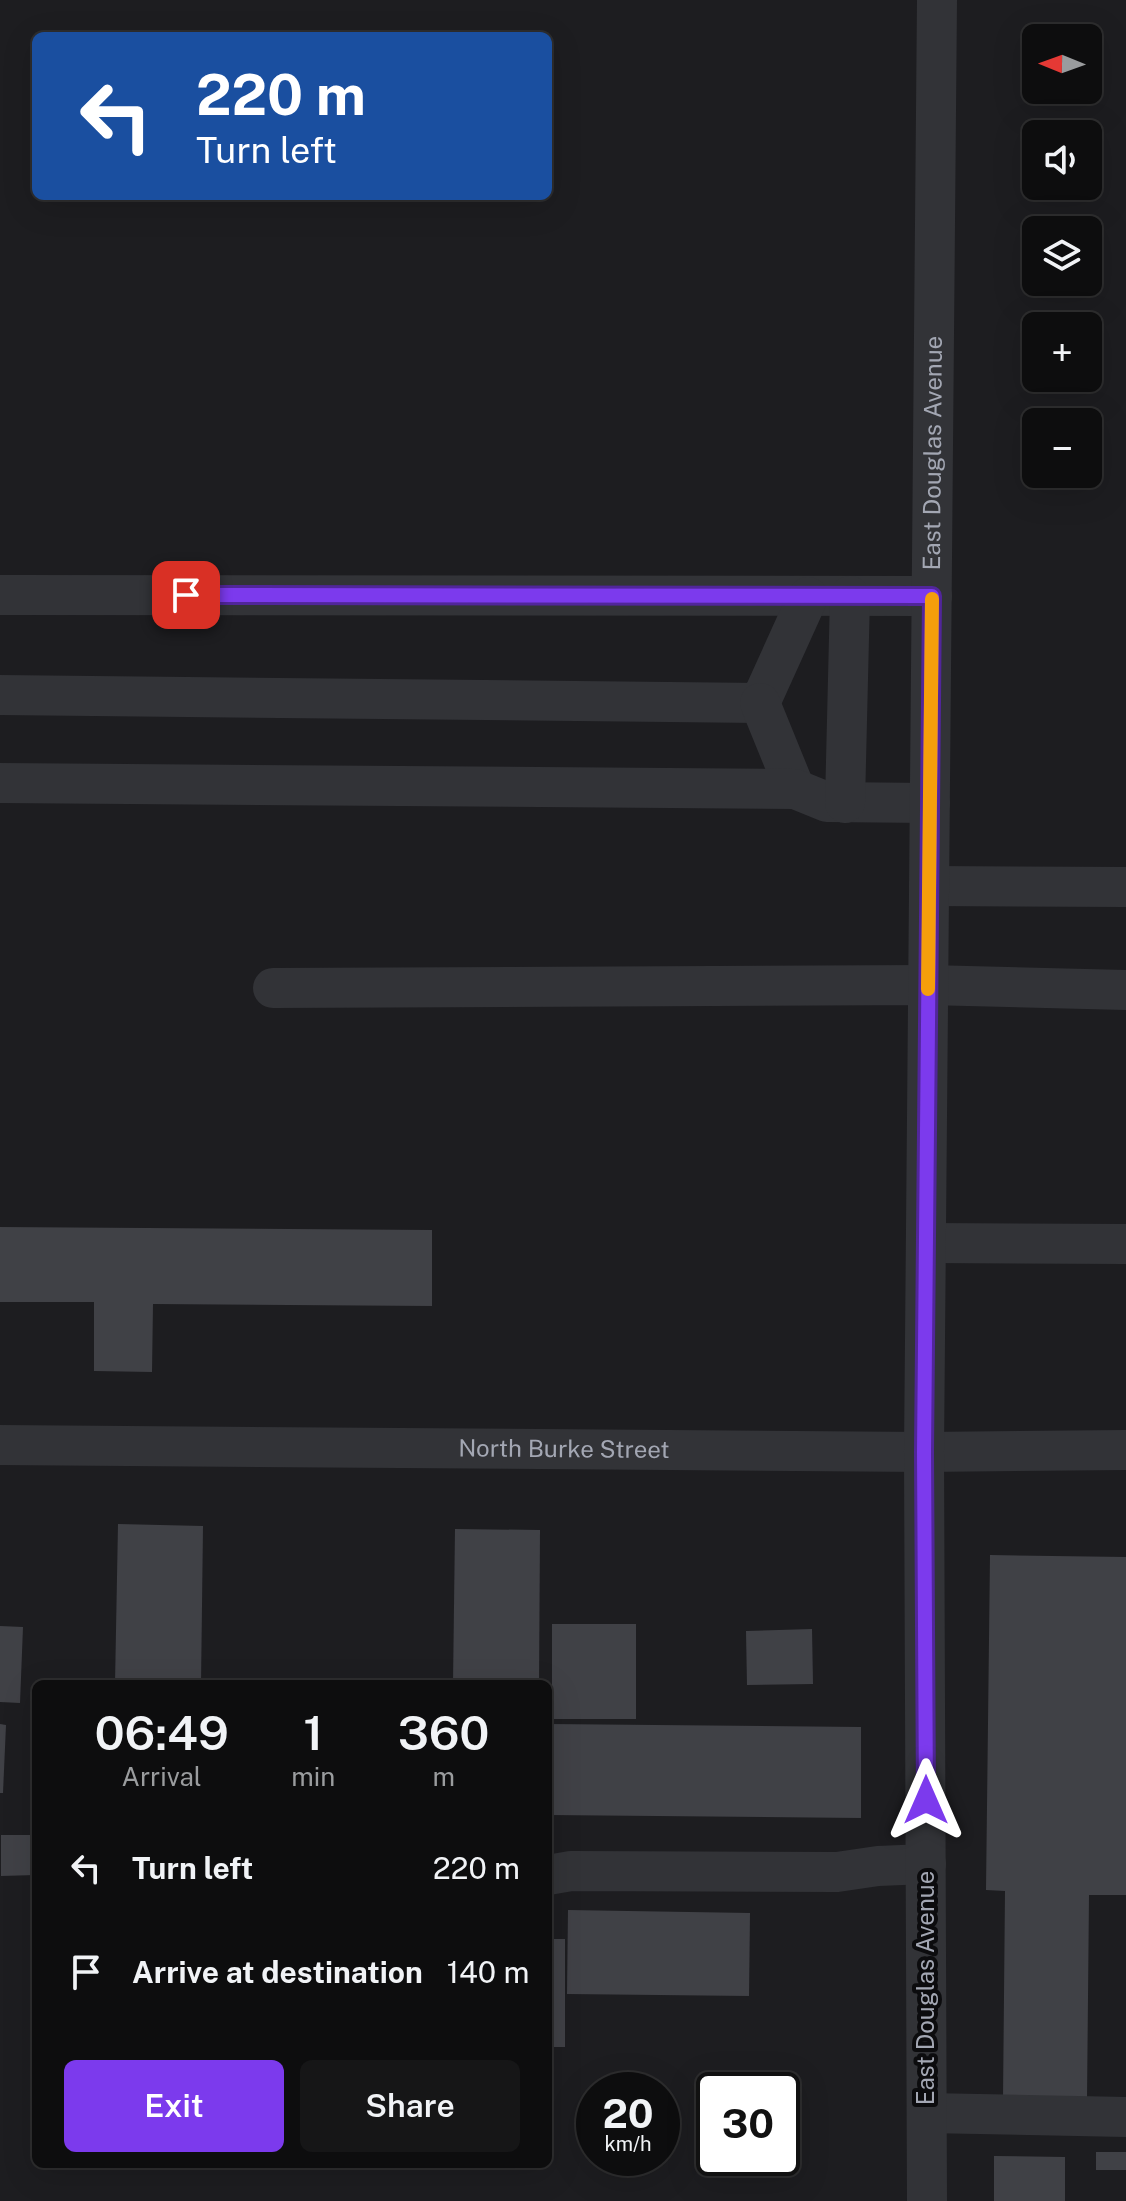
<!DOCTYPE html>
<html lang="en">
<head>
<meta charset="utf-8">
<style>
  body { margin:0; font-family:"Public Sans",sans-serif; background:#161617; color:#f1f3f6; height:100vh; display:flex; flex-direction:column; font-size:30px; white-space:nowrap }
  * { box-sizing:border-box; margin:0 }
  p { font-size:26px; color:#9a9c9e }
  .icon { flex:none; width:44px; height:44px; fill:none; stroke:currentColor; stroke-width:2; stroke-linecap:round; stroke-linejoin:round }
  .map { position:relative; flex:1; overflow:hidden }
  .details { position:absolute; left:32px; top:1680px; width:520px; height:488px; display:flex; flex-direction:column; background:#0d0d0e; border-radius:12px; box-shadow:0 8px 32px #0002,0 0 0 2px #2d2d2e }
  .details>* { flex:none }
  .banner { position:absolute; left:32px; top:32px; width:520px; height:168px; border-radius:12px; box-shadow:0 8px 32px #0002,0 0 0 2px #2d2d2e; background:#1a4fa0; color:#fff; overflow:hidden }
  .needle { width:52px; rotate:271deg }
  .buttons { position:absolute; left:1022px; top:24px; display:grid; gap:16px }
  .buttons a { display:grid; place-items:center; width:80px; height:80px; border-radius:12px; background:#0d0d0e; box-shadow:0 8px 32px #0002,0 0 0 2px #2d2d2e; font-size:40px }
  .speed { position:absolute; left:576px; top:2072px; display:flex; gap:16px; font-size:40px; font-weight:700; text-align:center }
  .speed>* { display:grid; place-content:center; width:104px; height:104px; border-radius:50%; background:#0d0d0e; box-shadow:0 8px 32px #0002,0 0 0 2px #2d2d2e; line-height:1 }
  .speed small { font-size:20px; font-weight:400 }
  .speed .limit { border:4px solid #111; border-radius:12px; background:#fff; color:#111 }
  .pin { position:absolute; display:grid; place-items:center; width:68px; height:68px; color:#fff; margin:-34px; border-radius:16px; box-shadow:0 4px 12px #0006 }
  .me { position:absolute; width:88px; margin:-44px; rotate:0deg; stroke-linejoin:round; filter:drop-shadow(0 0 6px #0008) }
  .turn { display:flex; align-items:center; gap:28px; height:168px; padding:0 32px; font-size:36px }
  .turn .icon { width:104px; height:104px; stroke-width:2.5 }
  .turn b { display:block; font-size:56px; line-height:68px }
  .eta { display:flex; justify-content:space-evenly; align-items:center; height:136px; text-align:center }
  .eta b { font-size:48px; font-weight:600; line-height:56px }
  .button { display:flex; gap:16px; margin-top:auto; padding:16px 32px }
  .button a { flex:1; height:92px; border-radius:12px; background:#7c3aed; color:#fff; font-size:32px; font-weight:600; line-height:92px; text-align:center }
  .button a+a { background:#161617; color:#f1f3f6 }
  ul { padding:0; list-style:none }
  li { display:flex; align-items:center; gap:24px; height:104px; padding:0 32px }
  li div { flex:1 }
  li b { display:block; font-size:30px }
  li em { font-style:normal }
  .map>svg:first-child { display:block }
</style>
</head>
<body>
<div class="map">
<svg width="1126" height="2201" viewBox="0 0 1126 2201">
  <rect width="100%" height="100%" fill="#111113"/>
  <path fill="#1d1d20" fill-rule="evenodd" d="M0 0H1126V2201H0ZM36 36H548V196H36ZM1036 38H1088V90H1036ZM1036 134H1088V186H1036ZM1036 230H1088V282H1036ZM1036 326H1088V378H1036ZM1036 422H1088V474H1036ZM36 1684H548V2164H36ZM594 2090H662V2158H594ZM714 2090H782V2158H714Z"/>
  <g fill="#404146">
    <path d="M0 1227 432 1230V1306L153 1304 152 1372 94 1371V1302H0Z"/>
    <path d="M118 1524 203 1526 201 1684H115Z"/>
    <path d="M455 1529 540 1530 539 1684H453Z"/>
    <path d="M990 1555 1126 1557V1895H1089L1087 2100 1003 2099 1005 1891 986 1890Z"/>
    <rect x="552" y="1624" width="84" height="95"/>
    <path d="M0 1626 23 1627 20 1703 0 1702Z"/>
    <path d="M812 1629 813 1684 747 1685 746 1631Z"/>
    <path d="M0 1724 6 1725 3 1793H0Z"/>
    <path d="M548 1724 861 1727V1818L548 1815Z"/>
    <path d="M1 1835H36V1875L1 1876Z"/>
    <path d="M568 1910 750 1913 749 1996 567 1994Z"/>
    <rect x="548" y="1939" width="17" height="108"/>
    <rect x="1096" y="2152" width="30" height="18"/>
    <path d="M994 2156 1065 2157V2201H994Z"/>
  </g>
  <g fill="none" stroke-linecap="round" stroke-linejoin="round">
    <g stroke="#323337" stroke-width="40">
      <path d="M0 595 932 596"/>
      <path d="M0 695 760 703 808 597"/>
      <path d="M760 703 795 789"/>
      <path d="M0 783 795 789 827 802 930 803"/>
      <path d="M845 803 850 596"/>
      <path d="M929 886 1126 887"/>
      <path d="M273 988 928 985 1126 990"/>
      <path d="M926 1243 1126 1244"/>
      <path id="s1" d="M0 1445 924 1452 1126 1450"/>
      <path d="M548 1875 571 1871 837 1872 878 1866 926 1864"/>
      <path d="M927 2113 1126 2117"/>
      <path id="s2" d="M927 2201 924 1452 937 0"/>
    </g>
  </g>
  <g fill="none" stroke-linecap="round" stroke-linejoin="round">
    <g stroke="#51269a" stroke-width="20">
      <path id="route" d="M186 595 932 596 924 1452 926 1800"/>
    </g>
    <use href="#route" stroke="#7c3aed" stroke-width="14"/>
    <path stroke="#f59e0b" stroke-width="14" d="M928 989 932 599"/>
  </g>
  <g text-anchor="middle" stroke-width="8" stroke-linejoin="round" paint-order="stroke">
    <g font-size="24" fill="#a3a7b3" stroke="#0c0c0e">
      <text dy="8" stroke="none"><textPath href="#s2" startOffset="1748">East Douglas Avenue</textPath></text>
      <text dy="8" stroke="none"><textPath href="#s1" startOffset="564">North Burke Street</textPath></text>
      <text transform="translate(926 1988) rotate(-90)" y="8">East Douglas Avenue</text>
    </g>
  </g>
</svg>
<div class="buttons">
<a><svg class="needle" viewBox="-14 -14 28 28"><path d="M0-13l5 13h-10z" fill="#e53935"/><path d="M0 13l5-13h-10z" fill="#9a9c9e"/></svg></a>
<a><svg class="icon" aria-label="sound" viewBox="0 0 24 24"><path d="M4 9h4l5-4v14l-5-4H4zM17 9q2 3 0 6"/></svg></a>
<a><svg class="icon" aria-label="layers" viewBox="0 0 24 24"><path d="M12 4l9 5-9 5-9-5zM3 14l9 5 9-5"/></svg></a>
<a>+</a>
<a>−</a>
</div>
<div class="speed"><div>20<small>km/h</small></div><div class="limit">30</div></div>
<div class="pin" style="left:186px;top:595px;background:#d93025"><svg class="icon" aria-label="arrive" viewBox="0 0 24 24"><path d="M6 21V4h12l-3 4 3 4H6"/></svg></div>
<svg class="me" style="left:926px;top:1800px" viewBox="-20 -20 40 40"><path d="M0-17L14 15 0 8-14 15z" fill="#7c3aed" stroke="#fff" stroke-width="4"/></svg>
<div class="banner">
<div class="turn"><svg class="icon" aria-label="left" viewBox="0 0 24 24"><path d="M17 20v-9H6M10 6l-5 5 5 5"/></svg><div><b>220 m</b>Turn left</div></div>
</div>
<section class="details">
<div class="eta">
<div><b>06:49</b><p>Arrival</p></div>
<div><b>1</b><p>min</p></div>
<div><b>360</b><p>m</p></div>
</div>
<ul>
<li><svg class="icon" aria-label="left" viewBox="0 0 24 24"><path d="M17 20v-9H6M10 6l-5 5 5 5"/></svg><div><b>Turn left</b></div><em>220 m</em></li>
<li><svg class="icon" aria-label="arrive" viewBox="0 0 24 24"><path d="M6 21V4h12l-3 4 3 4H6"/></svg><div><b>Arrive at destination</b></div><em>140 m</em></li>
</ul>
<div class="button"><a>Exit</a><a>Share</a></div>
</section>
</div>
</body>
</html>
